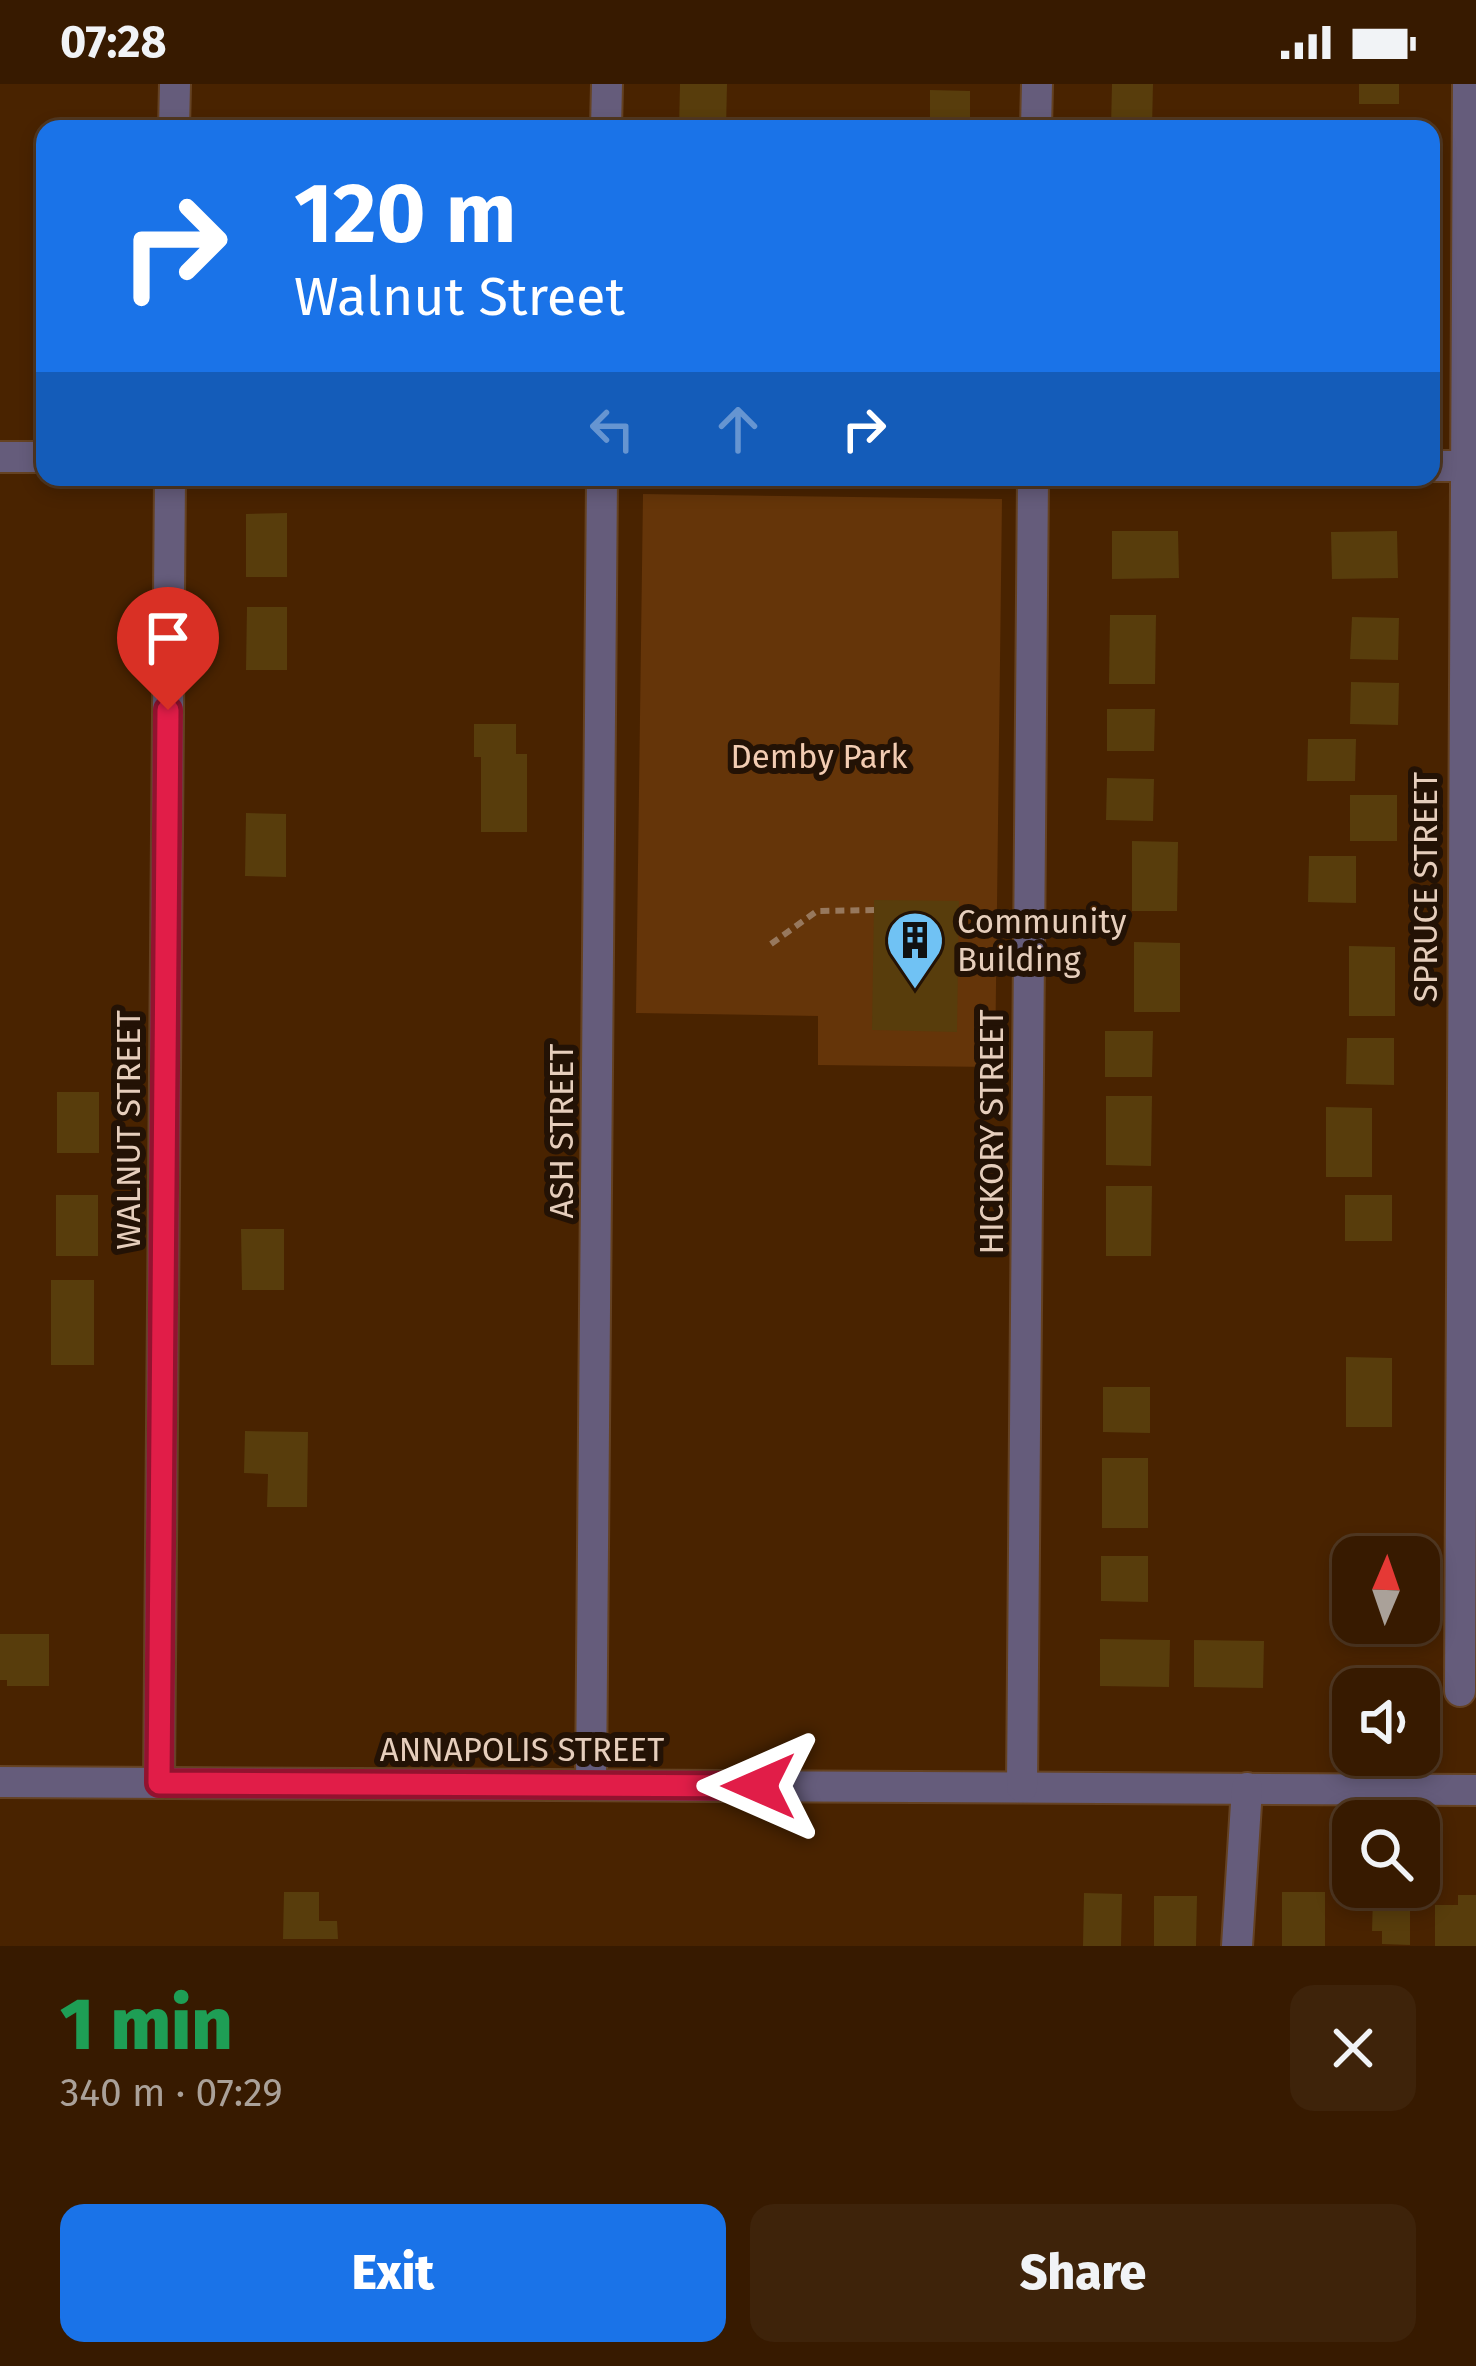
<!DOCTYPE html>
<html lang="en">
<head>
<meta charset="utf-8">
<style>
  body { margin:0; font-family:"Fira Sans",sans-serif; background:#3e230a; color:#f1f3f6; height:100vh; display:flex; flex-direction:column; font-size:45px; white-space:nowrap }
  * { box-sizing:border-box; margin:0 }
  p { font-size:39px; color:#aaa199 }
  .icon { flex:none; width:66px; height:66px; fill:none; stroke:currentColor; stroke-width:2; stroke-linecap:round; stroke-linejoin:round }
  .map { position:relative; height:1862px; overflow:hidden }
  .panel { display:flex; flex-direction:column; background:#371a00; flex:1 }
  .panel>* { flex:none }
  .top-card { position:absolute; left:36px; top:36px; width:1404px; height:366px; border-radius:24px; box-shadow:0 6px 18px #0003,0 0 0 3px #513822; background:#1a73e8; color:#fff; overflow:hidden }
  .needle { width:78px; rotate:2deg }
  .fabs { position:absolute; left:1332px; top:1452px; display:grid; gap:24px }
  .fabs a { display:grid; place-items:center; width:108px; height:108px; border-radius:24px; background:#371a00; box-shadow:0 6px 18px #0003,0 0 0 3px #513822; font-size:60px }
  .pin { position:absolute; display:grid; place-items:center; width:102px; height:102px; color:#fff; margin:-123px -51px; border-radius:50% 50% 50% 0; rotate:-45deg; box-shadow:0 0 12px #0007 }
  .pin .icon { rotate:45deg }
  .me { position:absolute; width:132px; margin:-66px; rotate:270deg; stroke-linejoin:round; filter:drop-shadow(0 0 9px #0008) }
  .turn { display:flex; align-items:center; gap:42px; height:252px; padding:0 60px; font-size:54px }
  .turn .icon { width:156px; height:156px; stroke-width:2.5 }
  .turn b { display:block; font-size:84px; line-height:102px }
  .lanes { display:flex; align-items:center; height:114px; padding:0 60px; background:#0003; justify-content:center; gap:60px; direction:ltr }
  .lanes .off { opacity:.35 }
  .round { display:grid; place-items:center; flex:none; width:126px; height:126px; border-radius:24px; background:#3e230a }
  .overview { display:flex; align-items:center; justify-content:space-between; height:204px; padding:0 60px }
  h1 { font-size:72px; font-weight:800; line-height:90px; color:#1e9e55 }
  .cta { display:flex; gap:24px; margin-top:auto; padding:24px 60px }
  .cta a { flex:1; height:138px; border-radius:24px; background:#1a73e8; color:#fff; font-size:48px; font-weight:800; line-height:138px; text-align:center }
  .cta a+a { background:#3e230a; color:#f1f3f6 }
  .status { display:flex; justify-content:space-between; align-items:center; height:84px; padding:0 60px; background:#371a00; direction:ltr }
  .status svg { height:33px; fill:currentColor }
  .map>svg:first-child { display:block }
</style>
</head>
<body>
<div class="status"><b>07:28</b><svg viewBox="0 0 49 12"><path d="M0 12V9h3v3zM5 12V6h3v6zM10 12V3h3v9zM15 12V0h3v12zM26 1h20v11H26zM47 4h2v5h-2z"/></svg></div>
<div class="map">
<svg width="1476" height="1862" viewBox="0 0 1476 1862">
  <rect width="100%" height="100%" fill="#492300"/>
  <path fill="#653509" d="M643 410 1002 415 995 983 818 981V932L636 929Z"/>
  <g fill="#583d0c">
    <path d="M680 0H727L726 45H679Z"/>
    <path d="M1112 0H1153L1152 44 1111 43Z"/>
    <rect x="1359" y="0" width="40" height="20"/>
    <path d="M930 6 970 7V45H930Z"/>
    <path d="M287 429V493H246V430Z"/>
    <path d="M1112 447H1178L1179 494 1112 495Z"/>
    <path d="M1397 447 1398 494 1332 495 1331 448Z"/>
    <path d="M247 523H287V586H246Z"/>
    <path d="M1110 531H1156L1155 600H1109Z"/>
    <path d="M1352 533 1399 534 1398 576 1350 575Z"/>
    <path d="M1351 598 1399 599 1398 641 1350 640Z"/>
    <path d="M1107 625H1155L1154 667H1107Z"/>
    <path d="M474 640H516V670H527V748H481V673H474Z"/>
    <path d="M1308 655H1356L1355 697H1307Z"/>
    <path d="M1107 694 1154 695 1153 737 1106 736Z"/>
    <rect x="1350" y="711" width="47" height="46"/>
    <path d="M246 729 286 730V793L245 792Z"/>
    <path d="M1132 757 1178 758 1177 827H1132Z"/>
    <path d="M1309 772H1356V819L1308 818Z"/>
    <path d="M874 816 959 817 957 948 872 946Z"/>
    <path d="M1134 858 1180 859V928H1134Z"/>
    <path d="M1349 862 1395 863V932H1349Z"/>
    <path d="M1105 947H1153L1152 993H1105Z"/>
    <path d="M1347 954H1394V1001L1346 1000Z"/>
    <rect x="57" y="1008" width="42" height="61"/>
    <path d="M1106 1012H1152L1151 1082 1106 1081Z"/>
    <path d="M1326 1023 1372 1024V1093H1326Z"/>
    <path d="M1106 1102H1152L1151 1172H1106Z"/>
    <rect x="56" y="1111" width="42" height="61"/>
    <rect x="1345" y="1111" width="47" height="46"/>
    <path d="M241 1145H284V1206H242Z"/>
    <rect x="51" y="1196" width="43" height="85"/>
    <path d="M1346 1273 1392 1274V1343H1346Z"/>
    <path d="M1103 1303H1150V1349L1103 1348Z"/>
    <path d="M245 1347 308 1348 307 1423H267L268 1390 244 1389Z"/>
    <rect x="1102" y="1374" width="46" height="70"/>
    <path d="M1101 1472H1148V1518L1101 1517Z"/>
    <path d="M0 1550H49V1602H7V1596H0Z"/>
    <path d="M1100 1555 1170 1556 1169 1603 1100 1602Z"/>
    <path d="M1194 1556 1264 1557 1263 1604 1194 1603Z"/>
    <path d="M1386 1805 1410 1812V1861L1382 1860V1847H1372L1373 1812H1386Z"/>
    <path d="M284 1808H319V1837H337L338 1855H283Z"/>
    <rect x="1282" y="1808" width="43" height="54"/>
    <path d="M1084 1809 1122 1810 1121 1862H1083Z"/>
    <path d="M1458 1811H1476V1862H1435V1821H1458Z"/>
    <path d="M1154 1812H1197L1196 1862H1154Z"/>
  </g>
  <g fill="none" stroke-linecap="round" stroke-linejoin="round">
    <g stroke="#654222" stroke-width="34">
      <g id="minor">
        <path d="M174 45 175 0"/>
        <path d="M606 45 607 0"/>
        <path d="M1036 45 1037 0"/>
        <path d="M0 373H45"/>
        <path d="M1431 382H1476"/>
        <path d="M1460 1607 1468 0"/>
        <path d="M0 1698 1476 1706"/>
        <path d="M159 1699 170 393"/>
        <path d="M591 1701 602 393"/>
        <path d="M1022 1703 1033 393"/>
        <path d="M1237 1862 1247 1704"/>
      </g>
    </g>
    <g stroke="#97785d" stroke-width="6" stroke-dasharray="9 6" stroke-linecap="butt">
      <path d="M771 860 817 827 874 826"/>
      <path d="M958 867 1001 869"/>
    </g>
    <use href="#minor" stroke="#655c7b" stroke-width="30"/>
  </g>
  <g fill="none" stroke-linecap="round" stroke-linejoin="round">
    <g stroke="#92132f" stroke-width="30">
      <path id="route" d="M168 626 159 1699 759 1702"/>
    </g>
    <use href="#route" stroke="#e11d48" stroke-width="21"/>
  </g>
  <defs>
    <g id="building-pin" transform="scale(3)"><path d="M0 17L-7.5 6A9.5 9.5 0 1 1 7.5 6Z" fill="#70c2f4" stroke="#231205"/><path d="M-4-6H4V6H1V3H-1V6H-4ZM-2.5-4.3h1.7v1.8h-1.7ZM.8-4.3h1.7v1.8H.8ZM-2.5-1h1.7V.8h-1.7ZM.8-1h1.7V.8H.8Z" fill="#111"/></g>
  </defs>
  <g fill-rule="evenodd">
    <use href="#building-pin" x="915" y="856"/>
  </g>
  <g text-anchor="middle" stroke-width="12" stroke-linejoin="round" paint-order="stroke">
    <g font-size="33" fill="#f2ccb2" stroke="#231205">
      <text x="819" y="684">Demby Park</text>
    </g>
    <g font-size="33" fill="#e6cebc" stroke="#231205">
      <text transform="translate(1425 803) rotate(-90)" y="12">SPRUCE STREET</text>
      <text transform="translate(128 1046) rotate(-90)" y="12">WALNUT STREET</text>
      <text transform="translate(561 1047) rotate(-90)" y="12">ASH STREET</text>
      <text transform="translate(991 1048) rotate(-90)" y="12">HICKORY STREET</text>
      <text x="522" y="1677">ANNAPOLIS STREET</text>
    </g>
    <g font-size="33" fill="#e6cebc" stroke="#231205" text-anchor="start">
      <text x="957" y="849">Community<tspan x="957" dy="38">Building</tspan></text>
    </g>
  </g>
</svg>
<div class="fabs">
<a><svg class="needle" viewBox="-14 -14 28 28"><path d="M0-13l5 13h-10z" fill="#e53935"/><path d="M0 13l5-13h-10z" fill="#aaa199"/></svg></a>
<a><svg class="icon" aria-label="sound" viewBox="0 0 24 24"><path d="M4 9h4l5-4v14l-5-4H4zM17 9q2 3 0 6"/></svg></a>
<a><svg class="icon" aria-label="search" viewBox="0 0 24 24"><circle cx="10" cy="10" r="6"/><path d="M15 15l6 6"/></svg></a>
</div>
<div class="pin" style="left:168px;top:626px;background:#d93025"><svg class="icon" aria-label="arrive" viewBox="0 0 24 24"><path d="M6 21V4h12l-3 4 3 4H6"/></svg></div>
<svg class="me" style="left:759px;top:1702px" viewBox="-20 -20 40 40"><path d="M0-17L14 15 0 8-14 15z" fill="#e11d48" stroke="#fff" stroke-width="4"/></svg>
<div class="top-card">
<div class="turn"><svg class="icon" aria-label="right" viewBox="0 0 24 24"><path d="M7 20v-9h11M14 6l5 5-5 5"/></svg><div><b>120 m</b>Walnut Street</div></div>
<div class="lanes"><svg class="icon off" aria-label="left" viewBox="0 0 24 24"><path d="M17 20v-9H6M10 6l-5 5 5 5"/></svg><svg class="icon off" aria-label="ahead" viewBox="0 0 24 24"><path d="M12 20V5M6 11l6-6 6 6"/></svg><svg class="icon" aria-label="right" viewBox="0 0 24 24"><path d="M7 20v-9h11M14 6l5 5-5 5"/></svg></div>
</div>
</div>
<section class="panel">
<div class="overview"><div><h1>1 min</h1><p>340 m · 07:29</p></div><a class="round"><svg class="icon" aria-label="close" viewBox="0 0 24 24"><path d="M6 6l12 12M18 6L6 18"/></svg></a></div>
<div class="cta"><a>Exit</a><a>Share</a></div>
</section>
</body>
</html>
